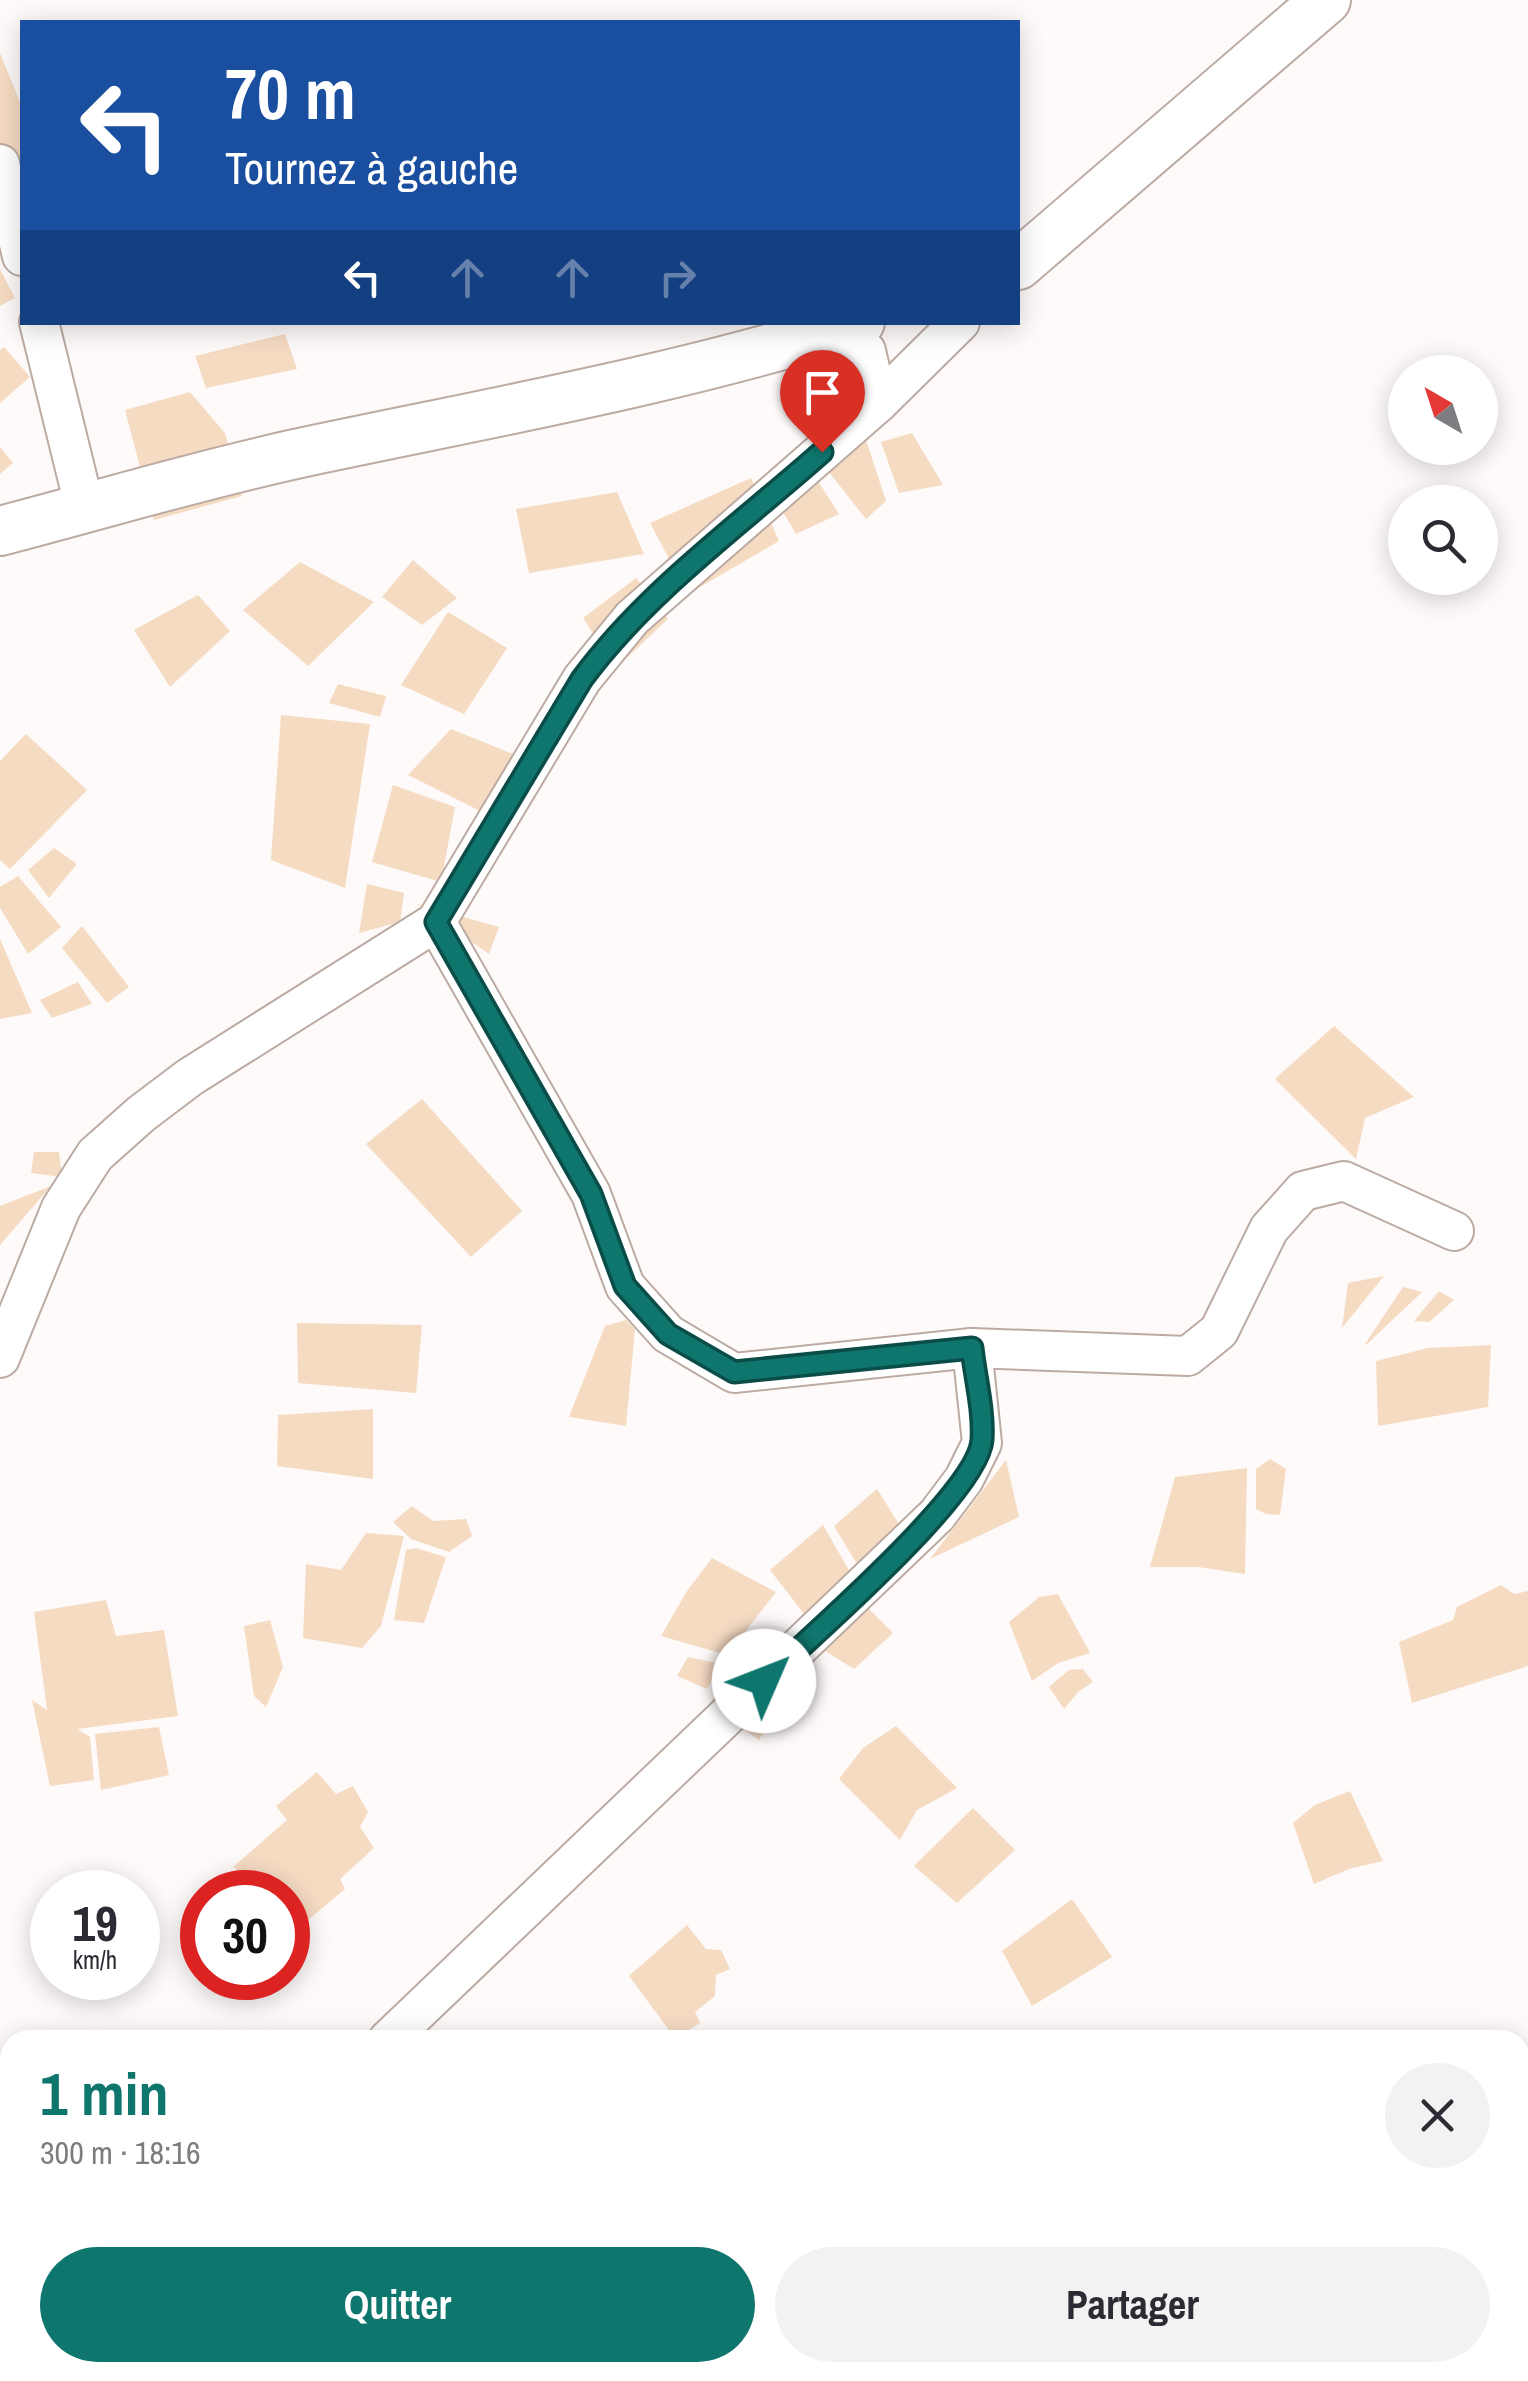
<!DOCTYPE html>
<html lang="fr">
<head>
<meta charset="utf-8">
<style>
  body { margin:0; font-family:"Archivo Narrow",sans-serif; background:#f2f2f3; color:#2b2b33; height:100vh; display:flex; flex-direction:column; font-size:38px; white-space:nowrap }
  * { box-sizing:border-box; margin:0 }
  p { font-size:32px; color:#7c7c81 }
  .icon { flex:none; width:55px; height:55px; fill:none; stroke:currentColor; stroke-width:2; stroke-linecap:round; stroke-linejoin:round }
  .map { position:relative; flex:1; overflow:hidden }
  .side { position:absolute; left:0px; top:2030px; width:1530px; height:352px; display:flex; flex-direction:column; background:#fff; border-radius:30px 30px 0 0; box-shadow:0 5px 25px #0003 }
  .side>* { flex:none }
  .hud { position:absolute; left:20px; top:20px; width:1000px; height:305px; border-radius:0px; box-shadow:0 5px 25px #0003; background:#1a4fa0; color:#fff; overflow:hidden }
  .needle { width:65px; rotate:321deg }
  .buttons { position:absolute; left:1388px; top:355px; display:grid; gap:20px }
  .buttons a { display:grid; place-items:center; width:110px; height:110px; border-radius:50%; background:#fff; box-shadow:0 5px 25px #0003; font-size:50px }
  .speed { position:absolute; left:30px; top:1870px; display:flex; gap:20px; font-size:50px; font-weight:700; text-align:center }
  .speed>* { display:grid; place-content:center; width:130px; height:130px; border-radius:50%; background:#fff; box-shadow:0 5px 25px #0003; line-height:1 }
  .speed small { font-size:25px; font-weight:400 }
  .speed .limit { border:15px solid #d22; background:#fff; color:#111 }
  .pin { position:absolute; display:grid; place-items:center; width:85px; height:85px; color:#fff; margin:-102px -42px; border-radius:50% 50% 50% 0; rotate:-45deg; box-shadow:0 0 10px #0007 }
  .pin .icon { rotate:45deg }
  .me { position:absolute; width:110px; margin:-55px; rotate:46deg; stroke-linejoin:round; filter:drop-shadow(0 0 8px #0008) }
  .turn { display:flex; align-items:center; gap:35px; height:210px; padding:0 40px; font-size:45px }
  .turn .icon { width:130px; height:130px; stroke-width:2.5 }
  .turn b { display:block; font-size:70px; line-height:85px }
  .lanes { display:flex; align-items:center; height:95px; padding:0 40px; background:#0003; justify-content:center; gap:50px; direction:ltr }
  .lanes .off { opacity:.35 }
  .round { display:grid; place-items:center; flex:none; width:105px; height:105px; border-radius:52px; background:#f2f2f3 }
  .headline { display:flex; align-items:center; justify-content:space-between; height:170px; padding:0 40px }
  h1 { font-size:60px; font-weight:700; line-height:75px; color:#0f766e }
  .cta { display:flex; gap:20px; margin-top:auto; padding:20px 40px }
  .cta a { flex:1; height:115px; border-radius:60px; background:#0f766e; color:#fff; font-size:40px; font-weight:700; line-height:115px; text-align:center }
  .cta a+a { background:#f2f2f3; color:#2b2b33 }
  .map>svg:first-child { display:block }
</style>
</head>
<body>
<div class="map">
<svg width="1528" height="2381" viewBox="0 0 1528 2381">
  <rect width="100%" height="100%" fill="#fefaf9"/>
  <g fill="#f6dbc3">
    <path d="M0 53 22 107V181L0 187Z"/>
    <path d="M0 269 15 298 0 306Z"/>
    <path d="M285 334 297 369 206 388 195 356Z"/>
    <path d="M4 347 30 377 0 403V350Z"/>
    <path d="M190 392 225 433 242 496 154 520 125 410Z"/>
    <path d="M912 433 943 485 899 493 881 442Z"/>
    <path d="M864 434 886 501 866 519 809 447Z"/>
    <path d="M0 447 13 463 0 474Z"/>
    <path d="M803 458 839 514 796 534 765 482Z"/>
    <path d="M751 478 779 541 688 594 650 523Z"/>
    <path d="M617 492 644 554 529 573 516 509Z"/>
    <path d="M413 560 457 598 422 625 382 597Z"/>
    <path d="M300 562 374 602 308 666 243 610Z"/>
    <path d="M636 578 668 619 616 668 583 618Z"/>
    <path d="M198 595 230 631 170 687 134 630Z"/>
    <path d="M448 612 507 648 464 714 401 685Z"/>
    <path d="M338 684 386 696 380 717 329 703Z"/>
    <path d="M281 715 370 724 345 888 271 860Z"/>
    <path d="M451 729 518 756 488 815 408 775Z"/>
    <path d="M26 734 87 790 10 869 0 860V761Z"/>
    <path d="M393 785 455 807 441 882 372 862Z"/>
    <path d="M54 848 77 864 49 898 28 870Z"/>
    <path d="M18 876 61 927 28 954 0 908V887Z"/>
    <path d="M367 884 404 893 400 922 359 933Z"/>
    <path d="M417 904 499 927 489 954Z"/>
    <path d="M82 926 129 987 107 1003 62 948Z"/>
    <path d="M0 939 32 1013 0 1019Z"/>
    <path d="M78 982 92 1004 52 1018 40 1000Z"/>
    <path d="M1334 1026 1414 1097 1365 1118 1356 1159 1275 1079Z"/>
    <path d="M422 1099 522 1211 471 1257 366 1144Z"/>
    <path d="M34 1152H59L62 1177 31 1173Z"/>
    <path d="M51 1186 0 1245V1206Z"/>
    <path d="M1384 1276 1342 1328 1348 1283Z"/>
    <path d="M1403 1287 1422 1292 1366 1345 1365 1344Z"/>
    <path d="M1439 1291 1454 1300 1429 1322 1414 1321Z"/>
    <path d="M626 1320 635 1329 626 1426 569 1417 605 1326Z"/>
    <path d="M297 1323 422 1325 416 1393 298 1383Z"/>
    <path d="M1491 1345 1488 1407 1378 1426 1376 1361 1428 1348Z"/>
    <path d="M373 1409V1479L277 1466 278 1415Z"/>
    <path d="M1270 1459 1286 1469 1280 1515 1266 1514 1256 1509V1469Z"/>
    <path d="M1006 1460 1019 1517 930 1559Z"/>
    <path d="M1247 1468 1245 1574 1198 1567H1150L1175 1477Z"/>
    <path d="M877 1489 905 1534 863 1574 834 1526Z"/>
    <path d="M412 1506 433 1521 466 1519 472 1536 449 1552 411 1539 393 1522Z"/>
    <path d="M823 1525 855 1581 808 1619 770 1570Z"/>
    <path d="M366 1533 404 1536 381 1626 362 1648 303 1638 306 1564 341 1570Z"/>
    <path d="M415 1548 446 1557 424 1623 394 1620 406 1550Z"/>
    <path d="M712 1558 776 1592 727 1655 661 1636 687 1591Z"/>
    <path d="M1501 1585 1514 1594 1528 1591V1666L1412 1703 1399 1642 1453 1620 1457 1607Z"/>
    <path d="M1058 1594 1090 1653 1058 1663 1032 1681 1009 1622 1039 1597Z"/>
    <path d="M106 1600 116 1636 164 1630 178 1716 77 1729 90 1737 94 1780 50 1786 32 1700 47 1710 34 1612Z"/>
    <path d="M863 1603 893 1633 854 1669 815 1645Z"/>
    <path d="M270 1620 283 1667 266 1707 254 1696 244 1626Z"/>
    <path d="M750 1644 797 1672 759 1740 709 1705Z"/>
    <path d="M688 1657 721 1664 707 1689 677 1676Z"/>
    <path d="M1083 1669 1093 1682 1078 1692 1064 1709 1049 1687 1069 1670Z"/>
    <path d="M896 1726 957 1788 917 1810 900 1840 839 1779 863 1748Z"/>
    <path d="M159 1727 169 1775 101 1790 95 1734Z"/>
    <path d="M317 1772 336 1794 353 1786 368 1812 360 1827 374 1848 340 1879 345 1889 308 1920 288 1911V1892H264L233 1867 287 1820 276 1806Z"/>
    <path d="M1350 1791 1383 1861 1349 1869 1314 1884 1293 1823 1315 1805Z"/>
    <path d="M973 1808 1015 1850 957 1903 914 1866Z"/>
    <path d="M1072 1899 1112 1957 1032 2006 1002 1951Z"/>
    <path d="M687 1925 706 1949 721 1950 730 1969 716 1975 715 1996 695 2012 700 2023 675 2038 629 1976Z"/>
    <path d="M575 2372H644L652 2381H562Z"/>
  </g>
  <g fill="none" stroke-linecap="round" stroke-linejoin="round">
    <g stroke="#bcaba3" stroke-width="42">
      <g id="minor">
        <path d="M0 164 22 256"/>
        <path d="M39 322 85 509"/>
        <path d="M841 328 866 351 878 403"/>
        <path d="M436 922 591 1194 625 1286 668 1334 734 1373 972 1348 1188 1356 1219 1331 1269 1229 1303 1191 1344 1181 1454 1231"/>
        <path d="M0 1358 61 1208 95 1155 141 1114 190 1077 436 922 582 679 632 618 878 403 960 322"/>
        <path d="M388 2040 937 1515 964 1479 982 1443 972 1348"/>
      </g>
    </g>
    <g stroke="#bcaba3" stroke-width="52">
      <g id="tertiary">
        <path d="M1018 265 1326 0"/>
        <path d="M0 531C100 505 199 475 300 453 488 413 677 380 860 322"/>
      </g>
    </g>
    <use href="#minor" stroke="#fff" stroke-width="38"/>
    <use href="#tertiary" stroke="#fff" stroke-width="48"/>
  </g>
  <g fill="none" stroke-linecap="round" stroke-linejoin="round">
    <g stroke="#0a4d48" stroke-width="25">
      <path id="route" d="M764 1681C808 1639 978 1493 982 1440 984 1410 975 1377 972 1348L734 1372 668 1334 625 1286 591 1194 436 922 582 679C647 591 741 524 822 452"/>
    </g>
    <use href="#route" stroke="#0f766e" stroke-width="18"/>
  </g>
</svg>
<div class="buttons">
<a><svg class="needle" viewBox="-14 -14 28 28"><path d="M0-13l5 13h-10z" fill="#e53935"/><path d="M0 13l5-13h-10z" fill="#7c7c81"/></svg></a>
<a><svg class="icon" aria-label="search" viewBox="0 0 24 24"><circle cx="10" cy="10" r="6"/><path d="M15 15l6 6"/></svg></a>
</div>
<div class="speed"><div>19<small>km/h</small></div><div class="limit">30</div></div>
<div class="pin" style="left:822px;top:452px;background:#d93025"><svg class="icon" aria-label="arrive" viewBox="0 0 24 24"><path d="M6 21V4h12l-3 4 3 4H6"/></svg></div>
<svg class="me" style="left:764px;top:1681px" viewBox="-20 -20 40 40"><circle r="19" fill="#fff"/><path d="M0-13L10 11 0 6-10 11z" fill="#0f766e"/></svg>
<div class="hud">
<div class="turn"><svg class="icon" aria-label="left" viewBox="0 0 24 24"><path d="M17 20v-9H6M10 6l-5 5 5 5"/></svg><div><b>70 m</b>Tournez à gauche</div></div>
<div class="lanes"><svg class="icon" aria-label="left" viewBox="0 0 24 24"><path d="M17 20v-9H6M10 6l-5 5 5 5"/></svg><svg class="icon off" aria-label="ahead" viewBox="0 0 24 24"><path d="M12 20V5M6 11l6-6 6 6"/></svg><svg class="icon off" aria-label="ahead" viewBox="0 0 24 24"><path d="M12 20V5M6 11l6-6 6 6"/></svg><svg class="icon off" aria-label="right" viewBox="0 0 24 24"><path d="M7 20v-9h11M14 6l5 5-5 5"/></svg></div>
</div>
<section class="side">
<div class="headline"><div><h1>1 min</h1><p>300 m · 18:16</p></div><a class="round"><svg class="icon" aria-label="close" viewBox="0 0 24 24"><path d="M6 6l12 12M18 6L6 18"/></svg></a></div>
<div class="cta"><a>Quitter</a><a>Partager</a></div>
</section>
</div>
</body>
</html>
